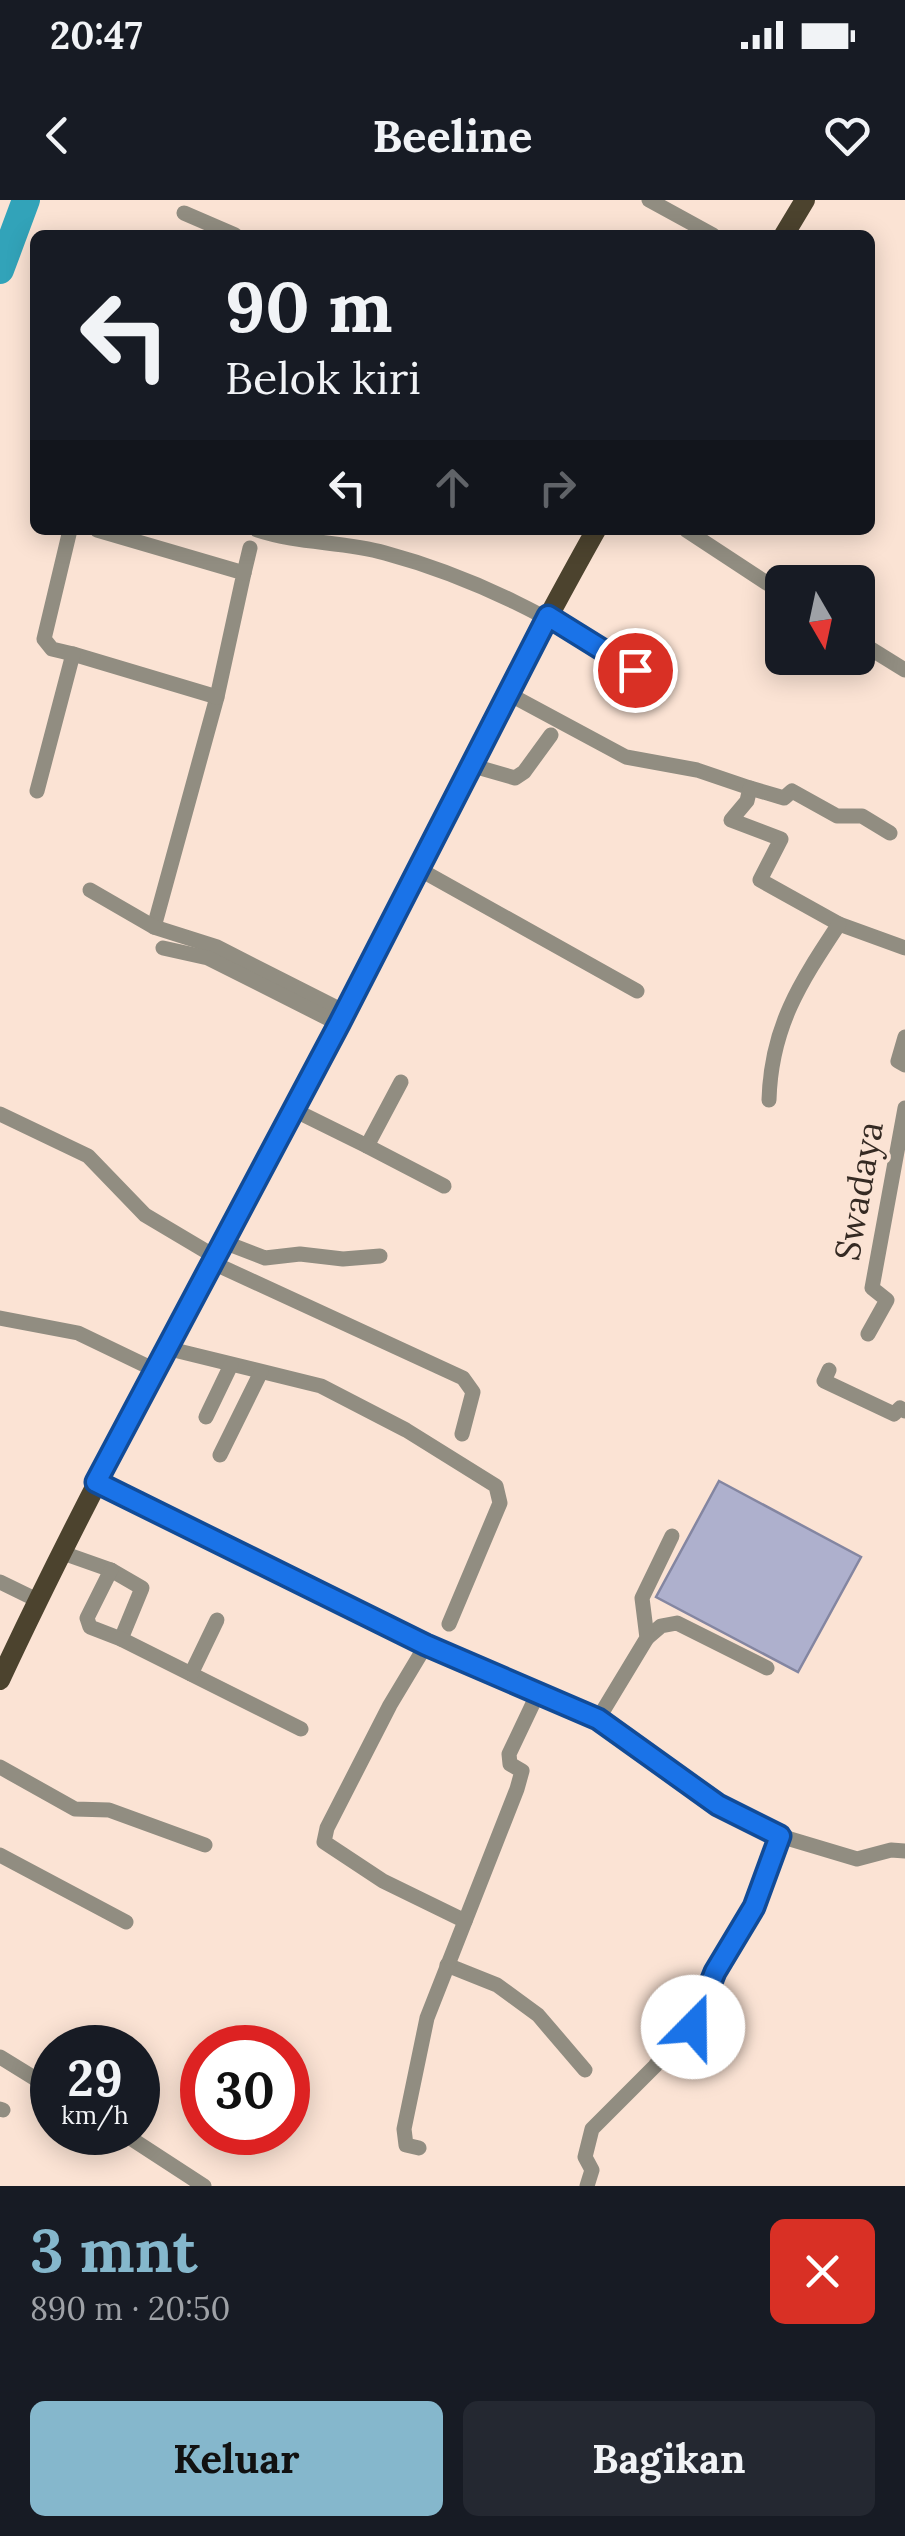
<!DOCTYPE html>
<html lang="id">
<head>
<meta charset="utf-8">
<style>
  body { margin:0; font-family:Lora,serif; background:#242831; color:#f1f3f6; height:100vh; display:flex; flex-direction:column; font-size:38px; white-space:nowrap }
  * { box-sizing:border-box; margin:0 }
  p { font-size:32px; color:#9ea1a6 }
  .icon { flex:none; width:55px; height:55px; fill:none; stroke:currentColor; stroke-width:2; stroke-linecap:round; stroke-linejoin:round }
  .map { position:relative; height:1986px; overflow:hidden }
  .panel { display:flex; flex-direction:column; background:#171b24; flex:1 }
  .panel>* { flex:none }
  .top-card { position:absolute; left:30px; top:30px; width:845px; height:305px; border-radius:15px; box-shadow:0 5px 25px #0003; background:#171b24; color:#f1f3f6; overflow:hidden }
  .needle { width:65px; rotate:171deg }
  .tools { position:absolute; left:765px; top:365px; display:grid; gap:20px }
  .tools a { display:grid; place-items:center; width:110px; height:110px; border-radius:15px; background:#171b24; box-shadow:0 5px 25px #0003; font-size:50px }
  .speed { position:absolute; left:30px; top:1825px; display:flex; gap:20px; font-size:50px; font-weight:700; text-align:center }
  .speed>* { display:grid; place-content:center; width:130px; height:130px; border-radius:50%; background:#171b24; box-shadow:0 5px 25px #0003; line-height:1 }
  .speed small { font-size:25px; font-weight:400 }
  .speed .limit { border:15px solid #d22; background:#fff; color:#111 }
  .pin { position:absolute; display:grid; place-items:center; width:85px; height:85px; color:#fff; margin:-42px; border:5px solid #fff; border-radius:50%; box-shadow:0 2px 10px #0007 }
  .me { position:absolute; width:110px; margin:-55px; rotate:22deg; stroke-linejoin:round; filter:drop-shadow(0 0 8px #0008) }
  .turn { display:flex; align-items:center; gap:35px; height:210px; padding:0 30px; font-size:45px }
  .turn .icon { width:130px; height:130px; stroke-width:2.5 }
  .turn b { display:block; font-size:70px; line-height:85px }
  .lanes { display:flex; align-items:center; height:95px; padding:0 30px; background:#0003; justify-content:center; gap:50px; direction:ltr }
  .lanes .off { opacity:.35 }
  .round { display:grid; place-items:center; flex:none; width:105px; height:105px; border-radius:15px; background:#242831 }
  .headline { display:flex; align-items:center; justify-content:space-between; height:170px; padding:0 30px }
  h1 { font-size:60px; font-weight:700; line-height:75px; color:#85b7cc }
  .action { display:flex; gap:20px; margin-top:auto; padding:20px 30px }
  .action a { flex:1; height:115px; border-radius:15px; background:#85b7cc; color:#111; font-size:40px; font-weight:700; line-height:115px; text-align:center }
  .action a+a { background:#242831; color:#f1f3f6 }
  .status { display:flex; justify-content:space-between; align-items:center; height:70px; padding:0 50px; background:#171b24; direction:ltr }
  .status svg { height:28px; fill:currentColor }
  header { display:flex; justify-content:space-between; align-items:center; height:130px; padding:0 30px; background:#171b24; font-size:45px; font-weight:700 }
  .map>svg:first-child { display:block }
</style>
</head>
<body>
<div class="status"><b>20:47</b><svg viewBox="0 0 49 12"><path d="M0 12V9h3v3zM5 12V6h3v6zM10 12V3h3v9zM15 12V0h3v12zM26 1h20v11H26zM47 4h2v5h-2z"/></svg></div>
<header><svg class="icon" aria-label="back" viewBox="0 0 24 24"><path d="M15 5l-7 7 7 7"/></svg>Beeline<svg class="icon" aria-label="heart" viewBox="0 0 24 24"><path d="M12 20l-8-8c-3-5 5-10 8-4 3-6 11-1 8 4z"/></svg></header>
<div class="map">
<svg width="905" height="1986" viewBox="0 0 905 1986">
  <rect width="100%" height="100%" fill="#fbe3d4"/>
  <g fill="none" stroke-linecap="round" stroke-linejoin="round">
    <path stroke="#32a3b9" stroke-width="28" d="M0 70 26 0"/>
  </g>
  <path fill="#aeb0cd" stroke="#8486a1" stroke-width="2.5" d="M719 1281 861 1357 798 1472 656 1397Z"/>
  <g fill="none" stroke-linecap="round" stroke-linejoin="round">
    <g stroke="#918d81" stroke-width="15">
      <path d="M649 0 713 35"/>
      <path d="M184 13 235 35"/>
      <path d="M97 330 244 373 217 497 154 727 217 747 345 812"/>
      <path d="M257 330C299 344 343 341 385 353 478 378 555 420 635 470"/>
      <path d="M686 330 782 393"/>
      <path d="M244 373 250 348"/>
      <path d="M858 441 905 470"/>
      <path d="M73 454 217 497"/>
      <path d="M507 493 626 557 697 570 750 588 747 601 731 620 781 639 760 680 839 724 905 748"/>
      <path d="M470 565 515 578 524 572 551 535"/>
      <path d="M750 588 784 598 792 591 837 616H862L890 633"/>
      <path d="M37 591 73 454 52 449 44 439 70 330"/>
      <path d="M417 668 637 791"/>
      <path d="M90 690 154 727"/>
      <path d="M163 748 208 758 339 824"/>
      <path d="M905 837 898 861 905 865"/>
      <path d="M769 900C771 827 800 783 839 724"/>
      <path d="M294 910 367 946 401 882"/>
      <path d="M0 914 88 956 145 1015 214 1056"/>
      <path d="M367 946 444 986"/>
      <path d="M221 1041 265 1058 300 1054 343 1059 380 1056"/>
      <path d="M211 1062 463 1178 473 1192 462 1234"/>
      <path d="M0 1118 78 1133 155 1170"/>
      <path d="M868 1134 887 1100 872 1088 905 908"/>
      <path d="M166 1148 321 1186 406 1230 496 1286 500 1303 449 1424"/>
      <path d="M829 1170 824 1181 894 1214 900 1208 905 1211"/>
      <path d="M206 1217 231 1165"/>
      <path d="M220 1255 261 1172"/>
      <path d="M96 1282 426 1445 598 1519 718 1605 780 1636 857 1659 891 1650 905 1651"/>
      <path d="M60 1352 111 1370 142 1388 121 1439"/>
      <path d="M111 1370 87 1418 90 1427 121 1439 301 1529"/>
      <path d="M0 1382 37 1400"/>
      <path d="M647 1438 661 1426 677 1423 767 1468"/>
      <path d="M426 1445 390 1505 327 1628 324 1642 383 1681 465 1721"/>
      <path d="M191 1474 217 1420"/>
      <path d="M598 1519 647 1438 642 1398 672 1336"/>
      <path d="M0 1567 75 1609 109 1610 205 1645"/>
      <path d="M0 1655 126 1722"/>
      <path d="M447 1765 497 1785 538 1815 585 1870"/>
      <path d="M0 1857 52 1889"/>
      <path d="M0 1909 3 1910"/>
      <path d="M121 1932 204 1986"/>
      <path d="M419 1948 406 1945 404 1929 427 1818 517 1589 522 1571 510 1564 509 1554 538 1493"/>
      <path d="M587 1986 592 1970 585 1957 592 1929 655 1866 671 1844 693 1827 715 1772 754 1707 780 1636"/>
    </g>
    <g stroke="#4c432e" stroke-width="20">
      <path d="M784 35 805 0"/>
      <path d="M0 1480C92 1283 198 1094 299 901 398 711 491 517 596 330"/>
    </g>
  </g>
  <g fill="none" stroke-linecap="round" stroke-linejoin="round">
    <g stroke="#114b97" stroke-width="25">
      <path id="route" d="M635 470 548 416 339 824 96 1282 426 1445 598 1519 718 1605 780 1636 754 1707 715 1772 693 1827"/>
    </g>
    <use href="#route" stroke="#1a73e8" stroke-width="18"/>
  </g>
  <g text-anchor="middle" stroke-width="8" stroke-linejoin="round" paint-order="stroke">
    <g font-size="35" fill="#352a23" stroke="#fbe3d4">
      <text transform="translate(859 991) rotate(-80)" y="12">Swadaya</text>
    </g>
  </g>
</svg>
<div class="tools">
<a><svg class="needle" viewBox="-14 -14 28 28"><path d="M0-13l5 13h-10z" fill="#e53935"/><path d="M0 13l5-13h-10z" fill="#9ea1a6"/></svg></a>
</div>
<div class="speed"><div>29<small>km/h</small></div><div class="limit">30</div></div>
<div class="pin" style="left:635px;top:470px;background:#d93025"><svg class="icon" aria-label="arrive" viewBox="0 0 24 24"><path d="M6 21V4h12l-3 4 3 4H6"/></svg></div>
<svg class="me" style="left:693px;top:1827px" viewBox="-20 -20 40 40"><circle r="19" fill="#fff"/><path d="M0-13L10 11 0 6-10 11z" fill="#1a73e8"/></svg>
<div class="top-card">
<div class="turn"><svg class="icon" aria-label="left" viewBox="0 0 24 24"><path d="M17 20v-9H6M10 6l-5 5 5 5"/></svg><div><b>90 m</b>Belok kiri</div></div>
<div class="lanes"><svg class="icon" aria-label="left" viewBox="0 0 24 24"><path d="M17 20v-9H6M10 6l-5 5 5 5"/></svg><svg class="icon off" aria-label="ahead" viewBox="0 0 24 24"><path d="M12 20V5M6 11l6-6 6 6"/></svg><svg class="icon off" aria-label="right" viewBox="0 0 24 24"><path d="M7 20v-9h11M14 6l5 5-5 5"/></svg></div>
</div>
</div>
<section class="panel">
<div class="headline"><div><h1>3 mnt</h1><p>890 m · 20:50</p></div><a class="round" style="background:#d93025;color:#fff"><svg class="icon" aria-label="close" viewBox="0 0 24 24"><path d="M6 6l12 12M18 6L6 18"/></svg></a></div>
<div class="action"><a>Keluar</a><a>Bagikan</a></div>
</section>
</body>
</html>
